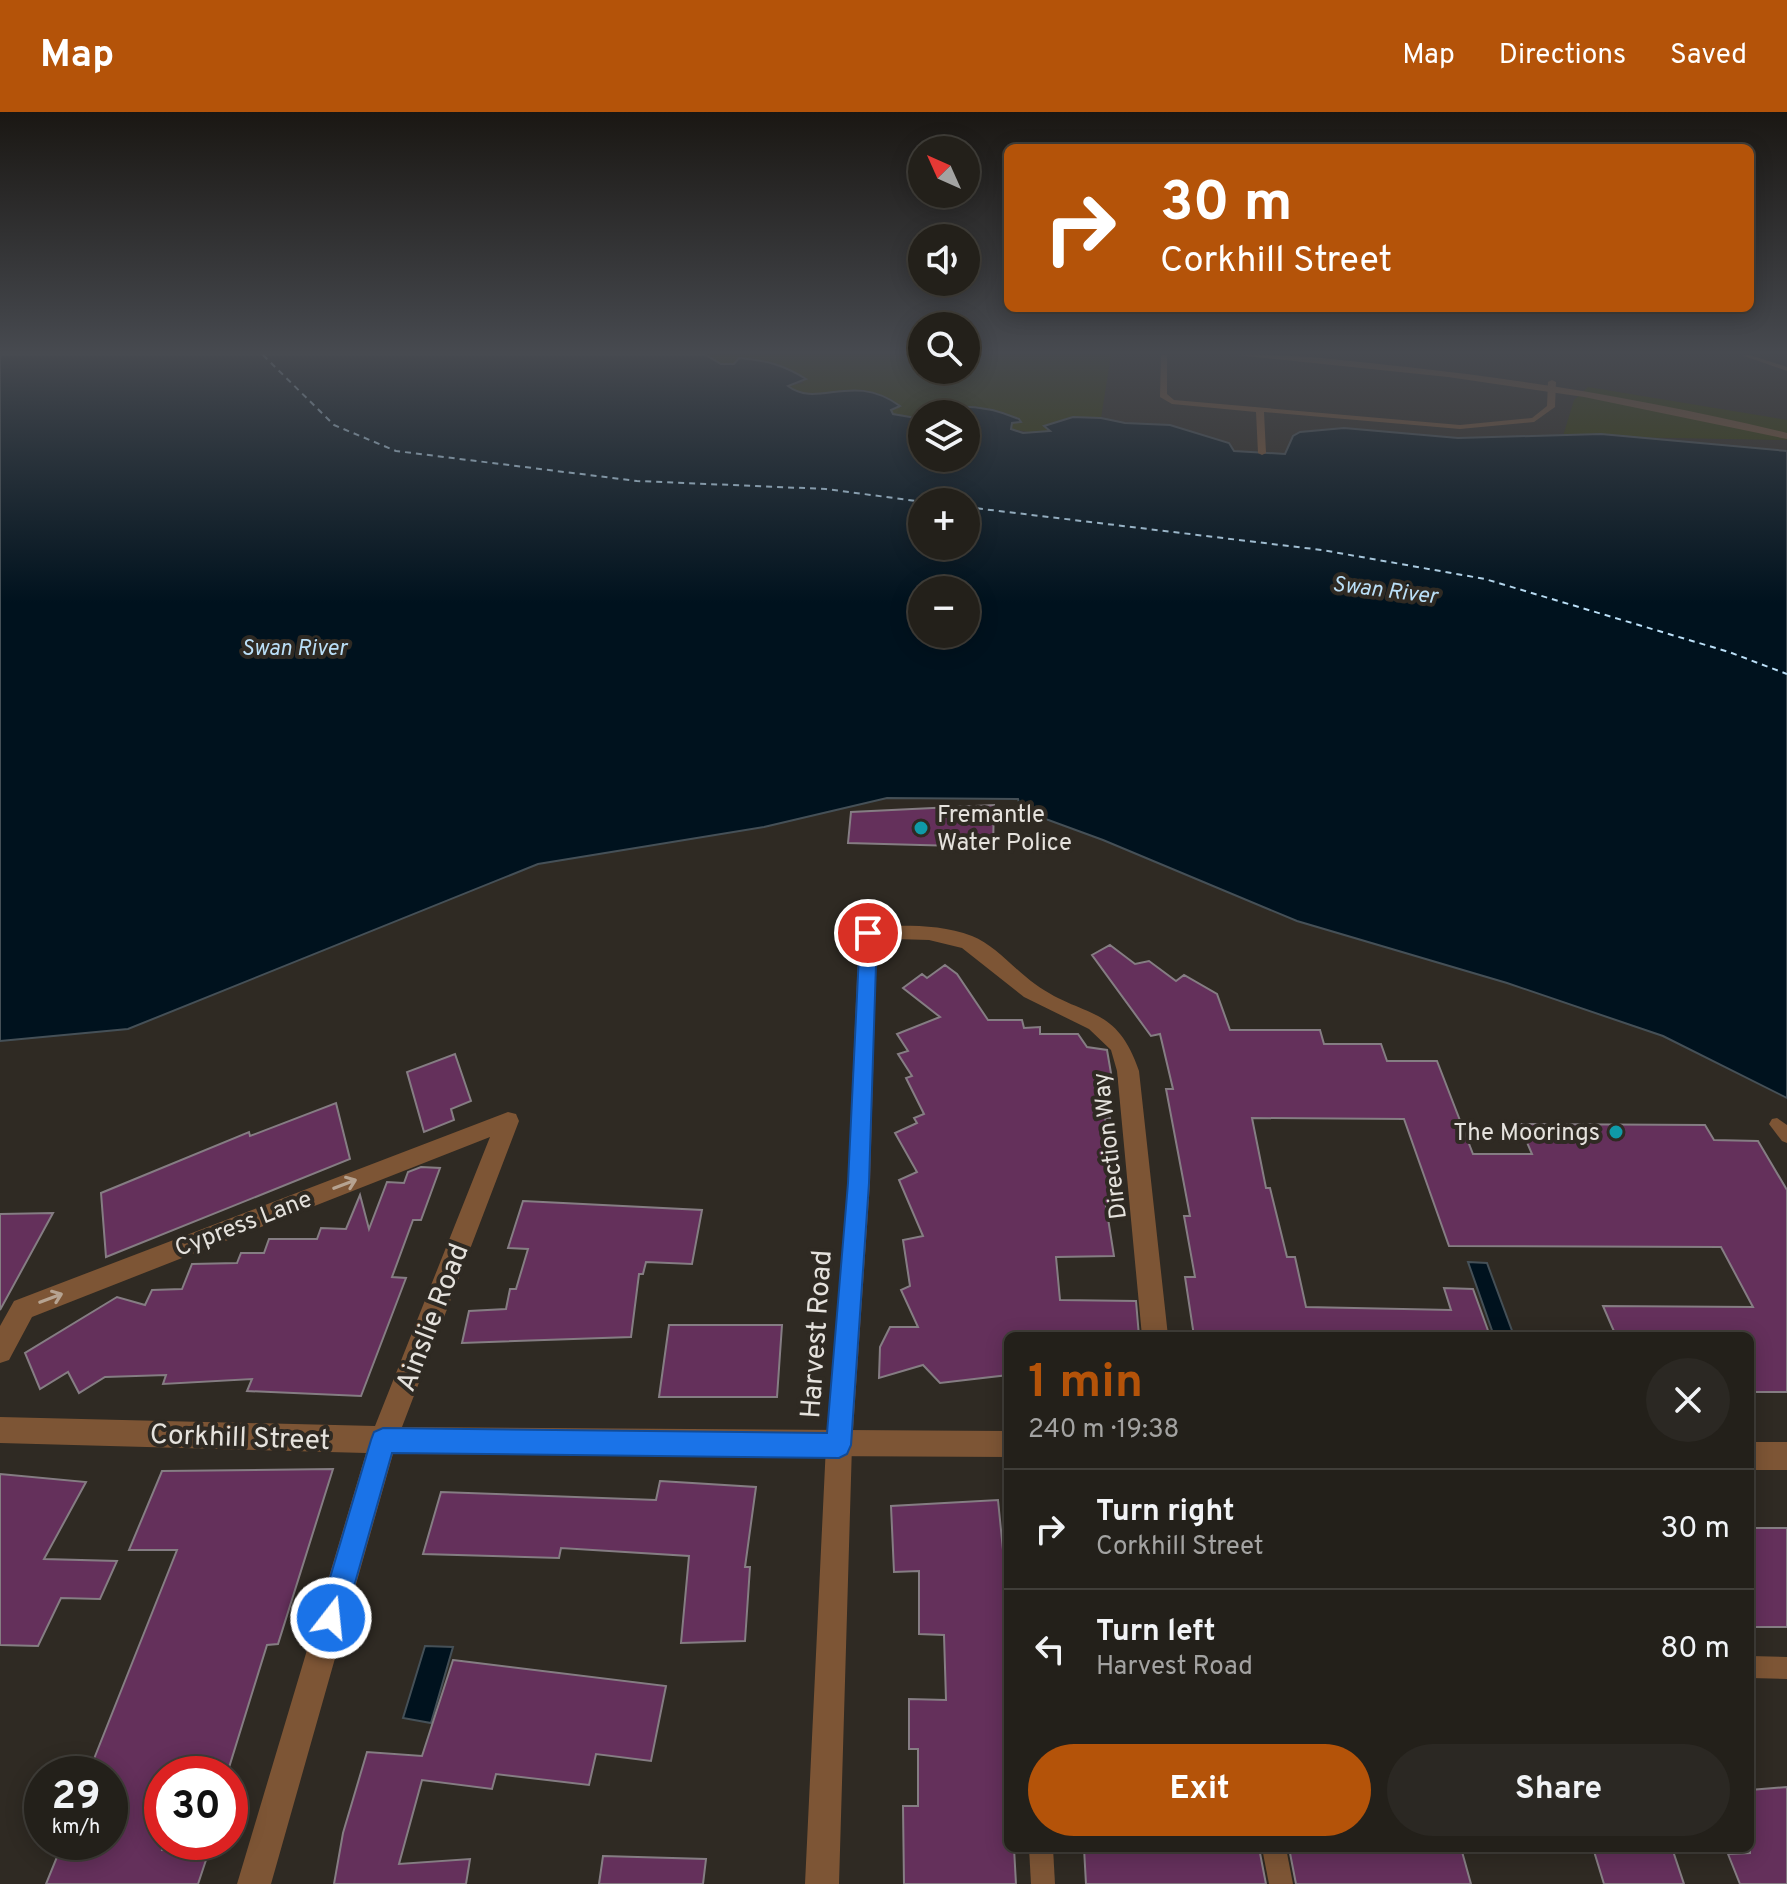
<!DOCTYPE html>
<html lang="en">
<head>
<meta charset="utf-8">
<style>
  body { margin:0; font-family:Overpass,sans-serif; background:#2b2823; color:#f1f3f6; height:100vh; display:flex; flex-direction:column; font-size:30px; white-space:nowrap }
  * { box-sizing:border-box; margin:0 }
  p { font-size:26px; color:#a3a3a2 }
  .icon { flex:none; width:44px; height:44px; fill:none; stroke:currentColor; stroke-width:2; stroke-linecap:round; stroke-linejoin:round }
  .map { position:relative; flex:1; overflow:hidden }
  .sheet { position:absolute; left:1004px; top:1220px; width:750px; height:520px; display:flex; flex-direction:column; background:#23201a; border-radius:12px; box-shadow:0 4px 20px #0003,0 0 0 2px #403e39 }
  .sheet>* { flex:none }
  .banner { position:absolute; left:1004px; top:32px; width:750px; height:168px; border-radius:12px; box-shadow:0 4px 20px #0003,0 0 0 2px #403e39; background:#b45309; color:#fff; overflow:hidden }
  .needle { width:52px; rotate:315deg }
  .fabs { position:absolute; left:908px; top:24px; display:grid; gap:16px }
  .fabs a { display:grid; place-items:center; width:72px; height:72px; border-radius:50%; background:#23201a; box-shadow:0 4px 20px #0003,0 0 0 2px #403e39; font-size:40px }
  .speed { position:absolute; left:24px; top:1644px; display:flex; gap:16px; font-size:40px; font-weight:700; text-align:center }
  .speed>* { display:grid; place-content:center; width:104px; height:104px; border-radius:50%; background:#23201a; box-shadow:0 4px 20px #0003,0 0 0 2px #403e39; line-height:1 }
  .speed small { font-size:20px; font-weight:400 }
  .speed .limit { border:12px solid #d22; background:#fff; color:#111 }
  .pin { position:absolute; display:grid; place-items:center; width:68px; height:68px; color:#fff; margin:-34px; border:4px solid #fff; border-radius:50%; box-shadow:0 2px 8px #0007 }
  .me { position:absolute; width:88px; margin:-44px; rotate:16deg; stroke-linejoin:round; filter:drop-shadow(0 0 6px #0008) }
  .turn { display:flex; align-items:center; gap:28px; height:168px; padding:0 24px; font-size:36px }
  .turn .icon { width:104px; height:104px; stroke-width:2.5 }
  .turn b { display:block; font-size:56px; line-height:68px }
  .round { display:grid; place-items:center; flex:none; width:84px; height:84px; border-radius:42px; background:#2b2823 }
  .overview { display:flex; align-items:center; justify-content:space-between; height:136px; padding:0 24px }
  h1 { font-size:48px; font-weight:700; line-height:60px; color:#b45309 }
  .primary-button { display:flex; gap:16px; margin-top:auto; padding:16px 24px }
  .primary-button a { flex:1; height:92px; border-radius:48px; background:#b45309; color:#fff; font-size:32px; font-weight:700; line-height:92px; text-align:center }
  .primary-button a+a { background:#2b2823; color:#f1f3f6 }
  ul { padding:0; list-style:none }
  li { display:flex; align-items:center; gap:24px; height:120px; padding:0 24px; border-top:2px solid #403e39 }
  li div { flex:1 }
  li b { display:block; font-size:30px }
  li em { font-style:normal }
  header { display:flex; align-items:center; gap:48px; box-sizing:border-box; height:112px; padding:0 40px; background:#b45309; color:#fff }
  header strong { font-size:38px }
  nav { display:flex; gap:44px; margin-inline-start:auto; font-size:28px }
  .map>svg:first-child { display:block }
</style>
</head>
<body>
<header>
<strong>Map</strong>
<nav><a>Map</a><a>Directions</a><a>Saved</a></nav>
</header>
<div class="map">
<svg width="1787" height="1772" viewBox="0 0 1787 1772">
  <rect width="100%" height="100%" fill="#2f2a23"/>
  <g fill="#333902">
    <path d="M706 243H922V258H966V243H1111L1101 306 1073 305 1042 322 1011 317 1004 300 929 299 931 302H922V307L893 302 890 298 899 295C853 257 824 300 788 274L804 271 761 248 739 246 734 252H721Z"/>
    <path d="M1588 275 1787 308V328L1563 324 1574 288Z"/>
  </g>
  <g fill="#00121e" stroke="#455057" stroke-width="2" fill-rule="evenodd">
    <path d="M0 243H706L721 252H734L739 246C765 248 784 253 806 267L788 274C818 297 852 259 900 294L891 298 893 302 922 307V346H966V302H931L929 298C960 291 989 294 1019 307L1021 310 1012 311 1011 317 1023 321 1050 319 1044 314 1073 305 1101 306 1125 311 1170 313 1229 331 1234 339 1285 342 1293 324 1300 320 1344 316 1458 326 1601 322 1787 339V986L1663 924 1507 871 1297 809 1103 728 1021 698 1018 687 887 686 764 715 538 752 128 917 0 929ZM922 390H966V434H922ZM922 478H966V522H922Z"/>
    <path d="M1468 1150 1487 1151 1514 1224H1494Z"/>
    <path d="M425 1534 453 1535 431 1611 403 1606Z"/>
  </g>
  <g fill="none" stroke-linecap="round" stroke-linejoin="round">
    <g stroke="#badff7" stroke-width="2" stroke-dasharray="6 5" stroke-linecap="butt">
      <path d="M263 243 334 313 396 339 637 369 826 377 924 390"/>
      <path d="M966 395 1322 438 1485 467 1729 540 1787 562"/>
    </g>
  </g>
  <g fill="#64305b" stroke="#857d83" stroke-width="2">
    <path d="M994 693 993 735 848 731 851 700Z"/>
    <path d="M1110 833 1135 852 1149 849 1176 869 1184 863 1217 882 1230 918H1320L1324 932H1381L1387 949H1437L1473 1042H1532L1519 1012 1705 1013 1714 1028 1758 1029 1787 1078V1280H1750V1224H1616L1603 1194 1753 1195 1721 1135 1449 1134 1404 1007 1252 1006 1266 1076H1270L1287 1145H1295L1306 1195 1451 1198 1444 1176 1473 1177 1490 1224H1194L1185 1165H1195L1184 1104H1190L1166 977H1173L1160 922 1151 924 1092 843Z"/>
    <path d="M945 853 957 862 988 908H1022L1024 916 1040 915V922H1078L1087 935 1107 938 1112 967 1104 968 1110 1006H1105L1120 1094H1106L1114 1144 1056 1145 1060 1188 1136 1189 1139 1224H1008V1263L940 1271 923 1253 879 1266 880 1235 890 1215H918L901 1178 910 1174 903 1128 923 1124 899 1068 917 1060 895 1021 917 1011 914 1006 924 1002 906 966 912 964 898 942 908 939 897 922 940 905 903 876 922 862 927 866Z"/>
    <path d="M455 942 471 989 451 997 454 1008 424 1020 407 960Z"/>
    <path d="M336 991 350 1047 106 1145 101 1081 249 1020 250 1024Z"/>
    <path d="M421 1055 440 1056 421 1108H413L392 1165 406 1166 361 1284 247 1279 252 1267 163 1272 166 1263 105 1265 79 1281 68 1260 40 1277 25 1241 117 1185 145 1193 152 1178 182 1177 192 1152 237 1151 241 1141H264L269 1127H317L321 1116 346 1117 360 1083 369 1117 387 1070 404 1071 408 1060Z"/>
    <path d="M523 1089 702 1098 692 1152 646 1150 643 1162H639L631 1225 462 1231 469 1199 506 1197 510 1177H516L528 1137 508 1136Z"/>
    <path d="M53 1101 0 1198V1102Z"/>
    <path d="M669 1213H782L777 1285H659Z"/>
    <path d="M333 1357 278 1532 267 1533 227 1662H162V1738L209 1739 198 1772H46L61 1735 110 1736V1662H88L177 1438H129L162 1359Z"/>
    <path d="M0 1362 86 1370 44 1447 117 1449 100 1487 61 1486 38 1534 0 1533Z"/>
    <path d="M660 1369 756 1375 745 1455H750L745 1529 681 1531 689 1444 561 1436 559 1446 423 1442 441 1380 656 1388Z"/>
    <path d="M998 1388 1008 1488V1736H1014L1016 1772H904L903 1694H918V1637H909V1587L946 1588 944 1523 919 1522V1459L894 1460 891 1394Z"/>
    <rect x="1750" y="1416" width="37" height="99"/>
    <path d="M453 1548 666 1574 651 1649 596 1642 589 1673 496 1662 492 1677 422 1668 399 1752 470 1747 466 1772H334L343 1721 367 1640 422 1644Z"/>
    <path d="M1787 1675V1772H1740L1728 1742 1750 1741V1678Z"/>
    <path d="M1084 1736H1259L1266 1772H1086Z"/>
    <path d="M1289 1736H1461L1471 1772H1296Z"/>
    <path d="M1593 1736H1672L1684 1772H1604Z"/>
    <path d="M603 1744 706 1747 703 1772H599Z"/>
  </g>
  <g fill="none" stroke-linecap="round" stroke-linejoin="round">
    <g fill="#7d5535" fill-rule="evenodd">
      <path d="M1161 243H1167V282L1174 288 1460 313 1532 306 1547 294 1548 270 1552 268 1556 270 1555 295 1534 310 1460 317 1264 300 1266 341 1262 343 1258 341 1256 300 1172 292 1160 285Z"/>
      <path d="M1741 243H1750L1787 255V259Z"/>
      <path d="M1777 1006 1787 1013V1031L1782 1029 1769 1012 1772 1007Z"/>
      <path d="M1750 1544 1787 1545V1567L1750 1566Z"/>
      <path d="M1029 1736H1053L1055 1772H1031Z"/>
      <path d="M1262 1736H1286L1293 1772H1269Z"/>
    </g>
    <g fill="#7d5535" fill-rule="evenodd">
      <path d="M868 814C903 814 939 811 972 824 995 833 1015 858 1035 872 1083 907 1116 891 1139 959L1168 1224H1142L1117 959 1111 938 1089 917 1024 885 962 836 929 828 861 826 859 821Z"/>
      <path d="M508 1000 516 1002 519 1009 402 1315 1008 1319V1345L393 1342 271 1772H237L366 1341 0 1331V1305L375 1314 490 1025 32 1205 9 1248 0 1251V1214L14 1189Z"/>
      <rect x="1750" y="1330" width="37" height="28"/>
    </g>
    <g fill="#7d5535" fill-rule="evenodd">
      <path d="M1236 243C1293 241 1350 249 1407 255 1535 269 1661 290 1787 321V327L1584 285 1448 265Z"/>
      <path d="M868 814 877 821 870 1071 852 1333 839 1772H805L826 1333 848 1071 859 821Z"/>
    </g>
  </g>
  <defs><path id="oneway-shaft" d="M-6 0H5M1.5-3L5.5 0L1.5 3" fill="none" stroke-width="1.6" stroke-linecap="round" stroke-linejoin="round" transform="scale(2)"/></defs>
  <g stroke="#b6a391">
    <use href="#oneway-shaft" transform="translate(345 1072) rotate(-21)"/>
    <use href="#oneway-shaft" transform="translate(51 1186) rotate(-21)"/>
  </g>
  <linearGradient id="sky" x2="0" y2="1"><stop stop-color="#1a1713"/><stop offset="0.49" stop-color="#474a50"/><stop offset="1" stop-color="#474a50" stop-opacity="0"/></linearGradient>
  <rect width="1787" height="491" fill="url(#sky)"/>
  <path fill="#1a73e8" stroke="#114b97" stroke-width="2" d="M868 815 877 821 869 1071 851 1333 847 1342 839 1346 392 1341 345 1506 341 1515 331 1519 322 1515 318 1506 371 1328 374 1320 383 1316 827 1321 848 1071 860 821Z"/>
  <g fill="#0f9aa8" stroke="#2f2a23" stroke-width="3">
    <circle cx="921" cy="716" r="8"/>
    <circle cx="1616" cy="1020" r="8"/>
  </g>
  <g text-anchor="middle" stroke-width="8" stroke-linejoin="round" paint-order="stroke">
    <g font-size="22" font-style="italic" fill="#badff7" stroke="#2f2a23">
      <text transform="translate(1385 477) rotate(7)" y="8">Swan River</text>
      <text x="294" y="543">Swan River</text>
    </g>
    <g font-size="24" fill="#e5e2dd" stroke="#2f2a23" text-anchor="start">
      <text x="937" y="710">Fremantle<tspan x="937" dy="28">Water Police</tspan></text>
      <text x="1600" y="1028" text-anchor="end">The Moorings</text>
    </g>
    <g font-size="24" fill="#e5e2dd" stroke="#2f2a23">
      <text transform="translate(1109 1034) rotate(-97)" y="8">Direction Way</text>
      <text transform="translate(243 1111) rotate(-21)" y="8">Cypress Lane</text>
    </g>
    <g font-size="28" fill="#e5e2dd" stroke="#2f2a23">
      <text transform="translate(431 1205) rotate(-69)" y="10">Ainslie Road</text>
      <text transform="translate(815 1222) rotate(-86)" y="10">Harvest Road</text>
      <text transform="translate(240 1324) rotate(2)" y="10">Corkhill Street</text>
    </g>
  </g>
</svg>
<div class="fabs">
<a><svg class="needle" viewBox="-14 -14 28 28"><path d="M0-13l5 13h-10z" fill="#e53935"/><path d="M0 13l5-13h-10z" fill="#a3a3a2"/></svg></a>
<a><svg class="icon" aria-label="sound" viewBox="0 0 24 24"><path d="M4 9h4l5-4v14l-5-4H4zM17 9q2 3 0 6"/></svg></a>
<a><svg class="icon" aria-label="search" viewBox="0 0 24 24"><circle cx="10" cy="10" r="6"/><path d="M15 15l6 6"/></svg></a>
<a><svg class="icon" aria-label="layers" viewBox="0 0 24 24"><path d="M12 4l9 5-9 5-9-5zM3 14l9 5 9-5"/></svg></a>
<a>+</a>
<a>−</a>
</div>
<div class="speed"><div>29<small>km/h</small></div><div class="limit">30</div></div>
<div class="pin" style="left:868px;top:821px;background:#d93025"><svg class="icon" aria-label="arrive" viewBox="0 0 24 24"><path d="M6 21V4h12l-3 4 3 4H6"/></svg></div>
<svg class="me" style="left:331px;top:1506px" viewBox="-20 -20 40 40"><circle r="17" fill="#1a73e8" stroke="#fff" stroke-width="3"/><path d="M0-11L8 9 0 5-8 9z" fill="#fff"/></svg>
<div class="banner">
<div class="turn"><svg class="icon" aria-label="right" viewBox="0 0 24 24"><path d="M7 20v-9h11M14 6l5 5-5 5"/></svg><div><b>30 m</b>Corkhill Street</div></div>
</div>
<section class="sheet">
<div class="overview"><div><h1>1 min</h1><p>240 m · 19:38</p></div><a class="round"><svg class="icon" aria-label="close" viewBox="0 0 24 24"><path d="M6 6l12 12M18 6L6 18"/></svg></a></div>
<ul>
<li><svg class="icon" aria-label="right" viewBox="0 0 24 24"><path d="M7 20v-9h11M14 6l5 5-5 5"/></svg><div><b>Turn right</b><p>Corkhill Street</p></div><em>30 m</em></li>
<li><svg class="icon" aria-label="left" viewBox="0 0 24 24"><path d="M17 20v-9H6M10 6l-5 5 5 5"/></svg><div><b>Turn left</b><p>Harvest Road</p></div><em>80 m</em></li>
</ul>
<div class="primary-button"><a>Exit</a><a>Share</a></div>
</section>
</div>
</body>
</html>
